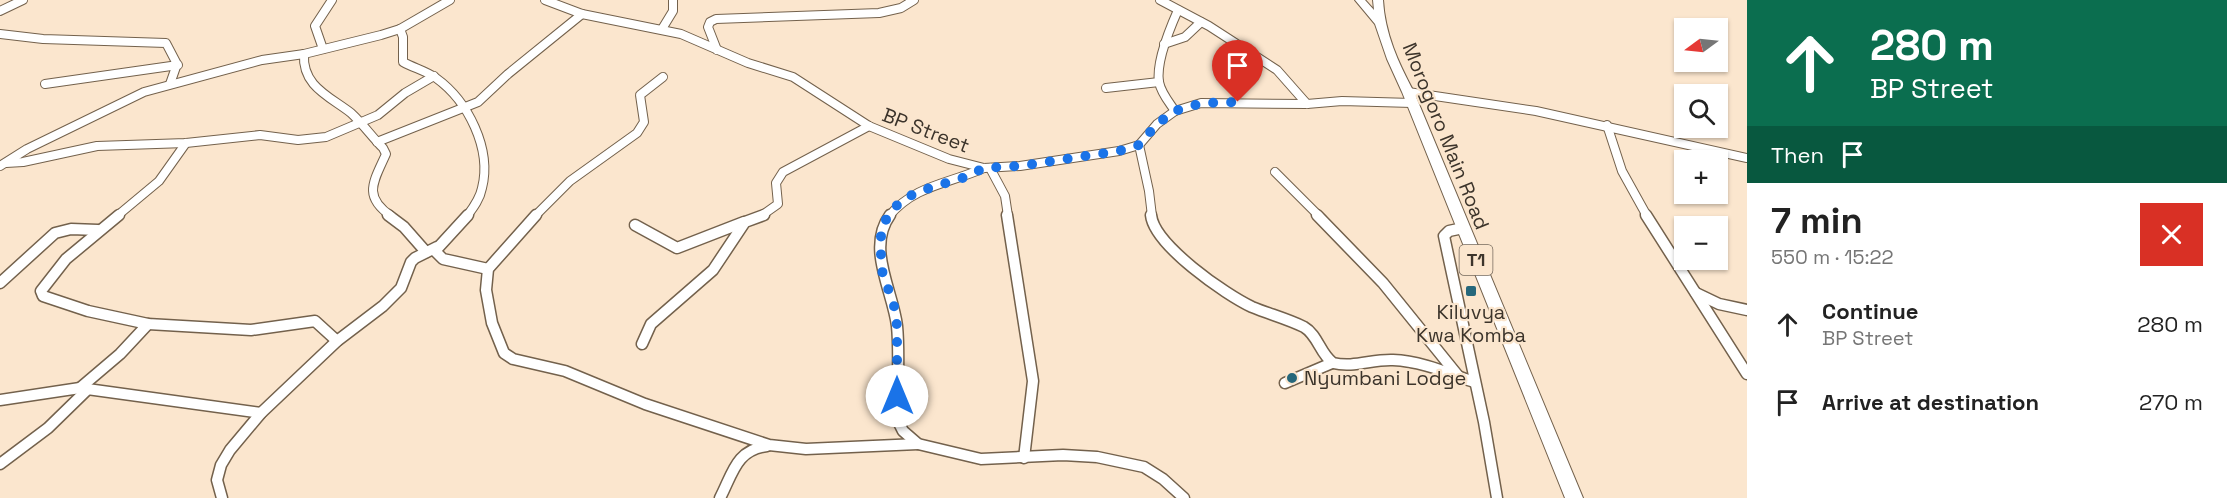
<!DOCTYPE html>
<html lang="en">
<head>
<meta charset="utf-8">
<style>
  body { margin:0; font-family:"Space Grotesk",sans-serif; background:#f6f6f6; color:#222; height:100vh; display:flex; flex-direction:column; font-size:22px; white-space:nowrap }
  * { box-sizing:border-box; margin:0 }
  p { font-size:20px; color:#767676 }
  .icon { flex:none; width:33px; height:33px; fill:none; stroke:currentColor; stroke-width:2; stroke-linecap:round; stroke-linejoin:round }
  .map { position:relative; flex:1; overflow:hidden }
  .drawer { display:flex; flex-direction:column; background:#fff; width:480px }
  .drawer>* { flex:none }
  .banner { background:#0b6e4f; color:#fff; overflow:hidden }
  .needle { width:39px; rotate:255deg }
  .buttons { position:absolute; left:1674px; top:18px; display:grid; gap:12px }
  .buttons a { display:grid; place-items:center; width:54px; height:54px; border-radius:0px; background:#fff; box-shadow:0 2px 4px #0004; font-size:30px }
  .pin { position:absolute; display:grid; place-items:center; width:51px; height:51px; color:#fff; margin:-62px -26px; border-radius:50% 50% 50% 0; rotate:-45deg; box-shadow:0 0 6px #0007 }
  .pin .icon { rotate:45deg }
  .me { position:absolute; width:66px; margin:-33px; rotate:0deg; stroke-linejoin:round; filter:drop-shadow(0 0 4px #0008) }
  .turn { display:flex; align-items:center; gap:21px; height:126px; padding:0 24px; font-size:27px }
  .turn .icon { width:78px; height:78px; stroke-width:2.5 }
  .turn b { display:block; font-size:42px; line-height:51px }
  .then { display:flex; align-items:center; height:57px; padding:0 24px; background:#0003; gap:12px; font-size:22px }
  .round { display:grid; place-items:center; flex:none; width:63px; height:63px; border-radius:0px; background:#f6f6f6 }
  .head { display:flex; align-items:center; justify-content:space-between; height:102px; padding:0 24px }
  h1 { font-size:36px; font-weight:600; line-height:45px }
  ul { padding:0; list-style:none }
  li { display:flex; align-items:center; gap:18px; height:78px; padding:0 24px }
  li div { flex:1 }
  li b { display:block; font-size:22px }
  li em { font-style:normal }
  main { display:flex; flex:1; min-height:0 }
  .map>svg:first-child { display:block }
</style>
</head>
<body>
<main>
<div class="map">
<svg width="1747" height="498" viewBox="0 0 1747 498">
  <rect width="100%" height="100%" fill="#fbe6ce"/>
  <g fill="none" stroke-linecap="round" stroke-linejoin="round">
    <g stroke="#73614c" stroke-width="10">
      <g id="minor-far1">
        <path d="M545 0 582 14 681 34 748 63 793 77 869 126 949 159 984 168 1020 166 1119 151 1139 145 1157 124 1175 111 1201 103 1307 104 1342 101 1412 103"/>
        <path d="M1160 0 1209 26 1277 70 1307 104"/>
        <path d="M0 11 23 0"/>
        <path d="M400 29 403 37V62C414 68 426 71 436 78 468 101 492 149 482 188 480 199 473 208 467 216"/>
        <path d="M662 29 673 11V0"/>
        <path d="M0 34 43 39 166 43 177 64 170 84"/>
        <path d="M1164 44 1185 37 1201 22"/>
        <path d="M323 49 315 26 332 0"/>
        <path d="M717 50 708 27 710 22 716 19 879 13 901 8 914 0"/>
        <path d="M304 54C302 86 329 96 351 113 363 124 372 137 383 148L386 154C374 181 362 196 391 216"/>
        <path d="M45 84 178 65"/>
        <path d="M1106 88 1159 82"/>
        <path d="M1408 92 1536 111 1747 158"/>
        <path d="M1175 111C1169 102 1161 93 1159 82 1156 63 1170 28 1178 10"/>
        <path d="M1607 125 1622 171 1647 216"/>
        <path d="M377 142 478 102 508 74 582 14"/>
        <path d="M1139 145 1149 191 1152 216"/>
        <path d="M6 163 23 162 97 146 186 143 260 135 298 140 326 137 378 115 405 93 434 76"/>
        <path d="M0 166 27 149 144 92 262 60 304 54 381 35 400 29 450 0"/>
        <path d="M990 168 1005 196 1008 216"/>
        <path d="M1275 172 1319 216"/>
        <path d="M117 216 159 181 186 143"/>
        <path d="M535 216 570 181 637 133 644 122 640 95 663 77"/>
        <path d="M761 216 778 204 776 183 783 172 869 126"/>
        <path d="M889 216C915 185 948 184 984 168"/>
      </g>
    </g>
    <g stroke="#73614c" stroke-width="13">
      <g id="minor">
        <path d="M119 215 66 259 41 291 43 296 88 311 148 324 251 330 315 321 337 341"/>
        <path d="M388 215 404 227 426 252"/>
        <path d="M468 215 435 251 443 259 488 269"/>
        <path d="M536 215 488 269 486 290 492 323 504 353 513 359 565 371 645 404 769 445 806 449 918 444"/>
        <path d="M890 215C866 248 893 291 897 326 900 357 897 388 897 419L903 431 918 444 981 459 1063 455 1097 457 1144 467 1163 479 1184 498"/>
        <path d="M1007 215 1033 381 1024 458"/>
        <path d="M1151 215C1154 245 1226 295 1252 307 1269 314 1288 319 1304 327 1318 335 1320 354 1333 363 1354 368 1372 359 1393 360 1421 361 1448 373 1474 382"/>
        <path d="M1317 215 1383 283 1459 377"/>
        <path d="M1646 215 1747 374"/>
        <path d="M635 225 677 248 744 222"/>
        <path d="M1463 228 1449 231 1444 236 1484 422 1497 498"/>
        <path d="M0 283 55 233 71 229 98 230"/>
        <path d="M1696 293 1719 304 1747 310"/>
        <path d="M642 344 651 324 713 270 745 222 764 215"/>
        <path d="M1285 383 1332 363"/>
        <path d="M80 388 120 354 148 324"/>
        <path d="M0 400 80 388 261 413"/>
        <path d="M0 464 48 428 88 389"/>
        <path d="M222 498 217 480 221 465 230 450 261 413 337 341 383 306 401 288 411 262 415 258 437 247"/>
        <path d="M720 498C733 473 736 450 767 446"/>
      </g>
    </g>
    <g stroke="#73614c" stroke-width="2">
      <path id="highway" d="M1355 0H1365L1374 10 1373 0H1383C1385 34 1398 62 1414 92L1583 498H1565L1402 92 1387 59 1375 24Z"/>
    </g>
    <use href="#minor-far1" stroke="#fff" stroke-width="8"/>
    <use href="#minor" stroke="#fff" stroke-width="10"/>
    <use href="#highway" fill="#fff" fill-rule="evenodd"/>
  </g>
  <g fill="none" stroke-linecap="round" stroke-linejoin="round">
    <path stroke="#1a73e8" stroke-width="10" stroke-dasharray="0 18" d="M897 396V326L894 306 881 268V229L889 214 900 202 917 192 966 177 984 168 1020 166 1119 151 1139 145 1157 124 1175 111 1202 103 1238 102"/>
  </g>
  <g fill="#26677b" stroke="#fbe6ce" stroke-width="2">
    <rect x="1465" y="285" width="12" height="12" rx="3"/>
    <circle cx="1292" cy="378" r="6"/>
  </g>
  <g text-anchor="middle" stroke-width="4.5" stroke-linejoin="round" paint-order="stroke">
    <rect fill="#fbe6ce" stroke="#75695c" stroke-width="1.5" x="1459.5" y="245" width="33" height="30" rx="4.5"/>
    <g font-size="18" font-weight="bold" fill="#3c342b">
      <text x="1476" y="266">T1</text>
    </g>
    <g font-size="20" fill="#3c342b" stroke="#fbe6ce">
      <text transform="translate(926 130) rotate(21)" y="7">BP Street</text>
      <text transform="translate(1446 136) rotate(68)" y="7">Morogoro Main Road</text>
    </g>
    <g font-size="20" fill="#3c342b" stroke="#fbe6ce">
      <text x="1471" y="319">Kiluvya<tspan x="1471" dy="23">Kwa Komba</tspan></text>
      <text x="1304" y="385" text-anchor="start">Nyumbani Lodge</text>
    </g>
  </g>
</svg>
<div class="buttons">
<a><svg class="needle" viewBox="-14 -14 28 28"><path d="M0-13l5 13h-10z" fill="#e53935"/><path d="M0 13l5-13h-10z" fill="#767676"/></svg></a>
<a><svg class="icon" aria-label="search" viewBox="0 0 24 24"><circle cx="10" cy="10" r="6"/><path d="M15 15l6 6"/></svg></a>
<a>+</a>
<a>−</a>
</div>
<div class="pin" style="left:1238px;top:102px;background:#d93025"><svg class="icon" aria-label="arrive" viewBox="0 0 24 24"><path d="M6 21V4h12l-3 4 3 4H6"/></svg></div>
<svg class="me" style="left:897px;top:396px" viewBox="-20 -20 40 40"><circle r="19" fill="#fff"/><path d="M0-13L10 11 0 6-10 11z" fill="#1a73e8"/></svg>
</div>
<section class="drawer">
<div class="banner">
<div class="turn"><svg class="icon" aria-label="ahead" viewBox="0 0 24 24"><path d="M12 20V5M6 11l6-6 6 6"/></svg><div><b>280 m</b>BP Street</div></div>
<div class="then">Then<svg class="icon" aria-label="arrive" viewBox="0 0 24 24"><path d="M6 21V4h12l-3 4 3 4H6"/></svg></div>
</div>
<div class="head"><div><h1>7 min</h1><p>550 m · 15:22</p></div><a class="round" style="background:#d93025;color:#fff"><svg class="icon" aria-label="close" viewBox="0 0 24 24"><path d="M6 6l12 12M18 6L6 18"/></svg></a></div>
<ul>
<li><svg class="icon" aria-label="ahead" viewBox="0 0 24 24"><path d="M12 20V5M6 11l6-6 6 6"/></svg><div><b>Continue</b><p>BP Street</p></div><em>280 m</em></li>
<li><svg class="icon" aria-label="arrive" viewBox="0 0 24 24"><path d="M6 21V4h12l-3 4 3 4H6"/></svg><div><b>Arrive at destination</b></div><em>270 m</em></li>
</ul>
</section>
</main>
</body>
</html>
